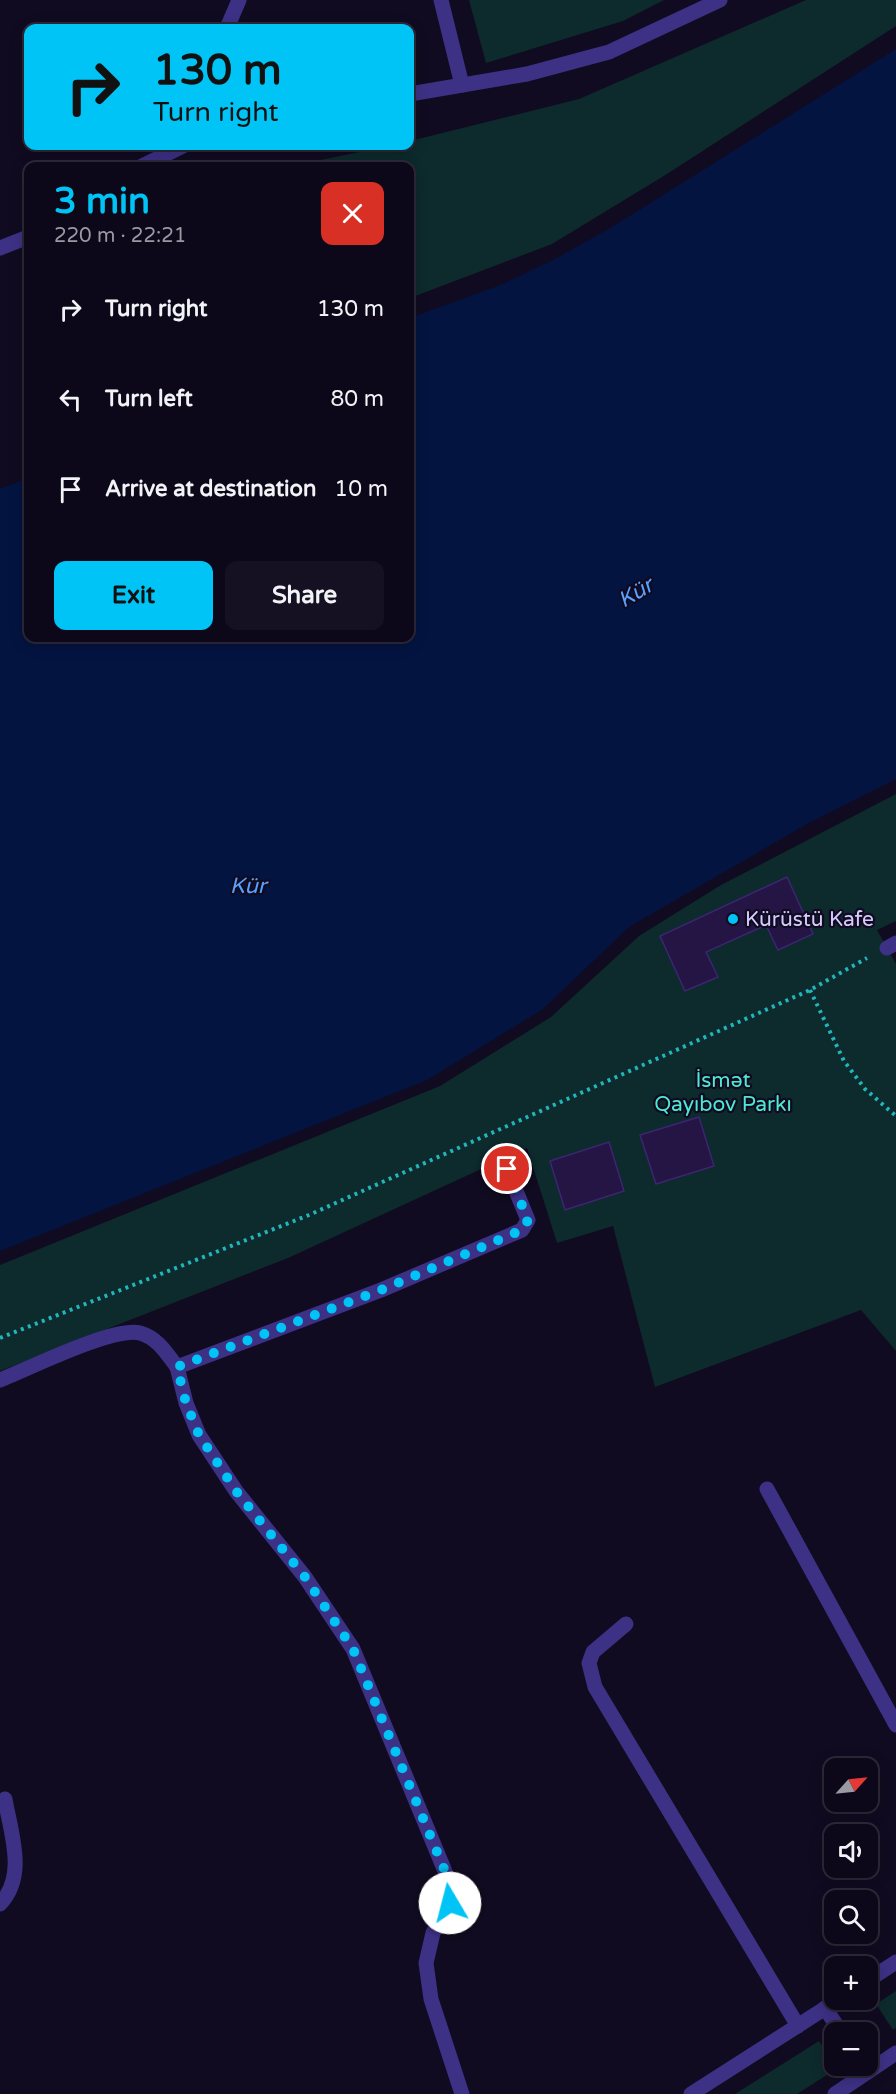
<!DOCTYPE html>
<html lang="en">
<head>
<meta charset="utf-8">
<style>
  body { margin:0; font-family:"Varela Round",sans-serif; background:#161122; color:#f1f3f6; height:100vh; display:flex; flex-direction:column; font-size:22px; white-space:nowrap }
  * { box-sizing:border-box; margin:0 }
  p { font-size:20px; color:#9a9aa2 }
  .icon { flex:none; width:33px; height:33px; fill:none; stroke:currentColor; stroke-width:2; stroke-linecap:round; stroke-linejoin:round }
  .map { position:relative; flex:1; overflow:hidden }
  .details { position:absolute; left:24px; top:162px; width:390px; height:480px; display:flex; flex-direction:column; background:#0d0819; border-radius:12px; box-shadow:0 3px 15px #0003,0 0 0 2px #2d2938 }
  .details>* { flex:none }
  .guide { position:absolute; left:24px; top:24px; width:390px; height:126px; border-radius:12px; box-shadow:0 3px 15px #0003,0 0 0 2px #2d2938; background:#00c3f6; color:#111; overflow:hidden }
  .needle { width:39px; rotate:63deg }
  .controls { position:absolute; left:824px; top:1758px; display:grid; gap:12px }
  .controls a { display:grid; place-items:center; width:54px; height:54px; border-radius:12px; background:#0d0819; box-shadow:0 3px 15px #0003,0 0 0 2px #2d2938; font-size:30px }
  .pin { position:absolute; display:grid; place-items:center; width:51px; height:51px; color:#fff; margin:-26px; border:3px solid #fff; border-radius:50%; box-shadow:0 2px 6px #0007 }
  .me { position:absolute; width:66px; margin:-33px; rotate:352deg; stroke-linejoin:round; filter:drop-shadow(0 0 4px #0008) }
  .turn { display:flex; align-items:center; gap:21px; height:126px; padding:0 30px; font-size:27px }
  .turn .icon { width:78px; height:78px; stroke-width:2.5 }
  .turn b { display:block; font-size:42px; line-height:51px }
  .round { display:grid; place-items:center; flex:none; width:63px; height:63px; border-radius:12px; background:#161122 }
  .overview { display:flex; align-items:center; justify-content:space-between; height:102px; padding:0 30px }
  h1 { font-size:36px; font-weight:800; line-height:45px; color:#00c3f6 }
  .primary-button { display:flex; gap:12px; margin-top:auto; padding:12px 30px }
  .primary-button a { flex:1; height:69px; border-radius:12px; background:#00c3f6; color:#111; font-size:24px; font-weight:800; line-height:69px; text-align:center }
  .primary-button a+a { background:#161122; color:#f1f3f6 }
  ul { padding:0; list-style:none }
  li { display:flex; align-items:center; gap:18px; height:90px; padding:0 30px }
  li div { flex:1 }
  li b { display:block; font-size:22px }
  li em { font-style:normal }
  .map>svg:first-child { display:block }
</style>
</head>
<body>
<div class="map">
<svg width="896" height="2094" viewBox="0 0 896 2094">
  <rect width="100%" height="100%" fill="#110b21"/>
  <g fill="#0d2a2c">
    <path d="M469 0H664L623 21 486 63Z"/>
    <path d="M806 0H896V26L667 174 552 244 410 298V166H291L389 146H410V141L579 99Z"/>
    <path d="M896 794V921L877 930 896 964V1351L861 1310 655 1387 613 1226 557 1243 527 1148 288 1258 0 1371V1265L440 1086 551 1017 639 936 721 885Z"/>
    <path d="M896 1991V2028L893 2030 876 2004Z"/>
    <path d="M819 2041 838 2068 797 2094H735Z"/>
  </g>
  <path fill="#041441" d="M896 49V779L807 824 629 927 543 1009 427 1080 0 1251V489L28 478V638H410V318L503 284 557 258 612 227Z"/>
  <g fill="#241544" stroke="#3c2572" stroke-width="1.5">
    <path d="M787 877 813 934 778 950 766 925 706 952 718 977 685 991 660 936Z"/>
    <path d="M699 1117 714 1166 656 1184 640 1135Z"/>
    <path d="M609 1142 624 1191 565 1210 550 1161Z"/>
  </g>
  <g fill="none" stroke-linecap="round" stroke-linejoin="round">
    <g stroke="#22b5bc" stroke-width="4" stroke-dasharray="3 4.5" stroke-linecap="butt">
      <path d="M810 990 844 1061 865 1089 896 1116"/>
      <path d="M0 1338 309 1215 810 990 867 958"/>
    </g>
    <g stroke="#3d3185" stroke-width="15">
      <path d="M887 948 896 943"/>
      <path d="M0 1904C27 1876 11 1834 5 1799"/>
    </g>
    <g stroke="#3d3185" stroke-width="15">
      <path d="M441 0 462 85"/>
      <path d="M227 28 239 0"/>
      <path d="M410 94 527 74 609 52 720 0"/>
      <path d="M142 166 183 146"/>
      <path d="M0 248 28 237"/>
      <path d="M177 1367 186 1403 199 1435 236 1491 305 1577 353 1649 449 1881 450 1903 433 1933 426 1963 431 1999 462 2094"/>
      <path d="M0 1380C28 1369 114 1326 140 1333 158 1338 167 1354 177 1367L381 1290 522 1230 528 1220 507 1169"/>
      <path d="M767 1489 896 1725"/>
      <path d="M626 1624 593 1652 589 1663 595 1687 798 2026"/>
    </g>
    <g stroke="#3d3185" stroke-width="15">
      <path d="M867 1981 896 1962"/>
      <path d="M825 2008 841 2032"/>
      <path d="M691 2094 838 2000"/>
      <path d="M835 2094 896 2053"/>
    </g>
  </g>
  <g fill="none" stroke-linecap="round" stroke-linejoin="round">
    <path stroke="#00c3f6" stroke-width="10" stroke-dasharray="0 18" d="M450 1903 449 1881 353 1649 305 1577 236 1491 199 1435 186 1403 177 1367 381 1290 522 1230 528 1220 507 1169"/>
  </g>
  <circle fill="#00c3f6" stroke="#110b21" stroke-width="2" cx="733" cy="919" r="6"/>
  <g text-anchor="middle" stroke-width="4.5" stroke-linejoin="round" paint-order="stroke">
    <g font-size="21" fill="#d6cbff" stroke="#110b21" text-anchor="start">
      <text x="745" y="926">Kürüstü Kafe</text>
    </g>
    <g font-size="21" fill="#4cead3" stroke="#110b21">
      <text x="723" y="1087">İsmət<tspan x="723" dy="24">Qayıbov Parkı</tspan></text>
    </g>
    <g font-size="22" font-style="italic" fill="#59a1ff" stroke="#110b21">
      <text transform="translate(635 592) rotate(-31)" y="8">Kür</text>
      <text x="248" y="893">Kür</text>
    </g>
  </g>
</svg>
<div class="controls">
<a><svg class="needle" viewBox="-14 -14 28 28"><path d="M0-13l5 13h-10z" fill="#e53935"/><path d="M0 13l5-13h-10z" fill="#9a9aa2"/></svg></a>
<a><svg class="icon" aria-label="sound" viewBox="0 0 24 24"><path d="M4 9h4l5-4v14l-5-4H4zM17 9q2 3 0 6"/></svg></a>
<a><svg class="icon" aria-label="search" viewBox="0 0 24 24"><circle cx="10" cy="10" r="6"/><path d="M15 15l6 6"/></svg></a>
<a>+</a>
<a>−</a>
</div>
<div class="pin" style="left:507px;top:1169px;background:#d93025"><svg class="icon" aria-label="arrive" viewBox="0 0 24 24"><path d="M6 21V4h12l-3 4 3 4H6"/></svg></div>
<svg class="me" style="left:450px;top:1903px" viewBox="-20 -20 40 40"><circle r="19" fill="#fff"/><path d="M0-13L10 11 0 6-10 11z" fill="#00c3f6"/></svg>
<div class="guide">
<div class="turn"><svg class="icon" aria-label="right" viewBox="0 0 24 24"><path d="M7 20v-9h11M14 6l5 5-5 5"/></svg><div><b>130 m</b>Turn right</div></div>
</div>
<section class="details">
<div class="overview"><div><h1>3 min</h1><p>220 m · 22:21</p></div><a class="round" style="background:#d93025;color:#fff"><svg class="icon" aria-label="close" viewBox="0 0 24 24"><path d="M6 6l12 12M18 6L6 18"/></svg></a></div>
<ul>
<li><svg class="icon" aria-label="right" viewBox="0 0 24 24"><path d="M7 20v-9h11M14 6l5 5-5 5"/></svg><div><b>Turn right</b></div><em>130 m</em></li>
<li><svg class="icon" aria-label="left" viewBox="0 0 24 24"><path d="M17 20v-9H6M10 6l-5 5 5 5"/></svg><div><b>Turn left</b></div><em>80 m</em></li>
<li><svg class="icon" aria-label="arrive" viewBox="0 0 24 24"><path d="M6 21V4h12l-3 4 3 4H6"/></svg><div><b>Arrive at destination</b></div><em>10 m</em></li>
</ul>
<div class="primary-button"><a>Exit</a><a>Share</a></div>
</section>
</div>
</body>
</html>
